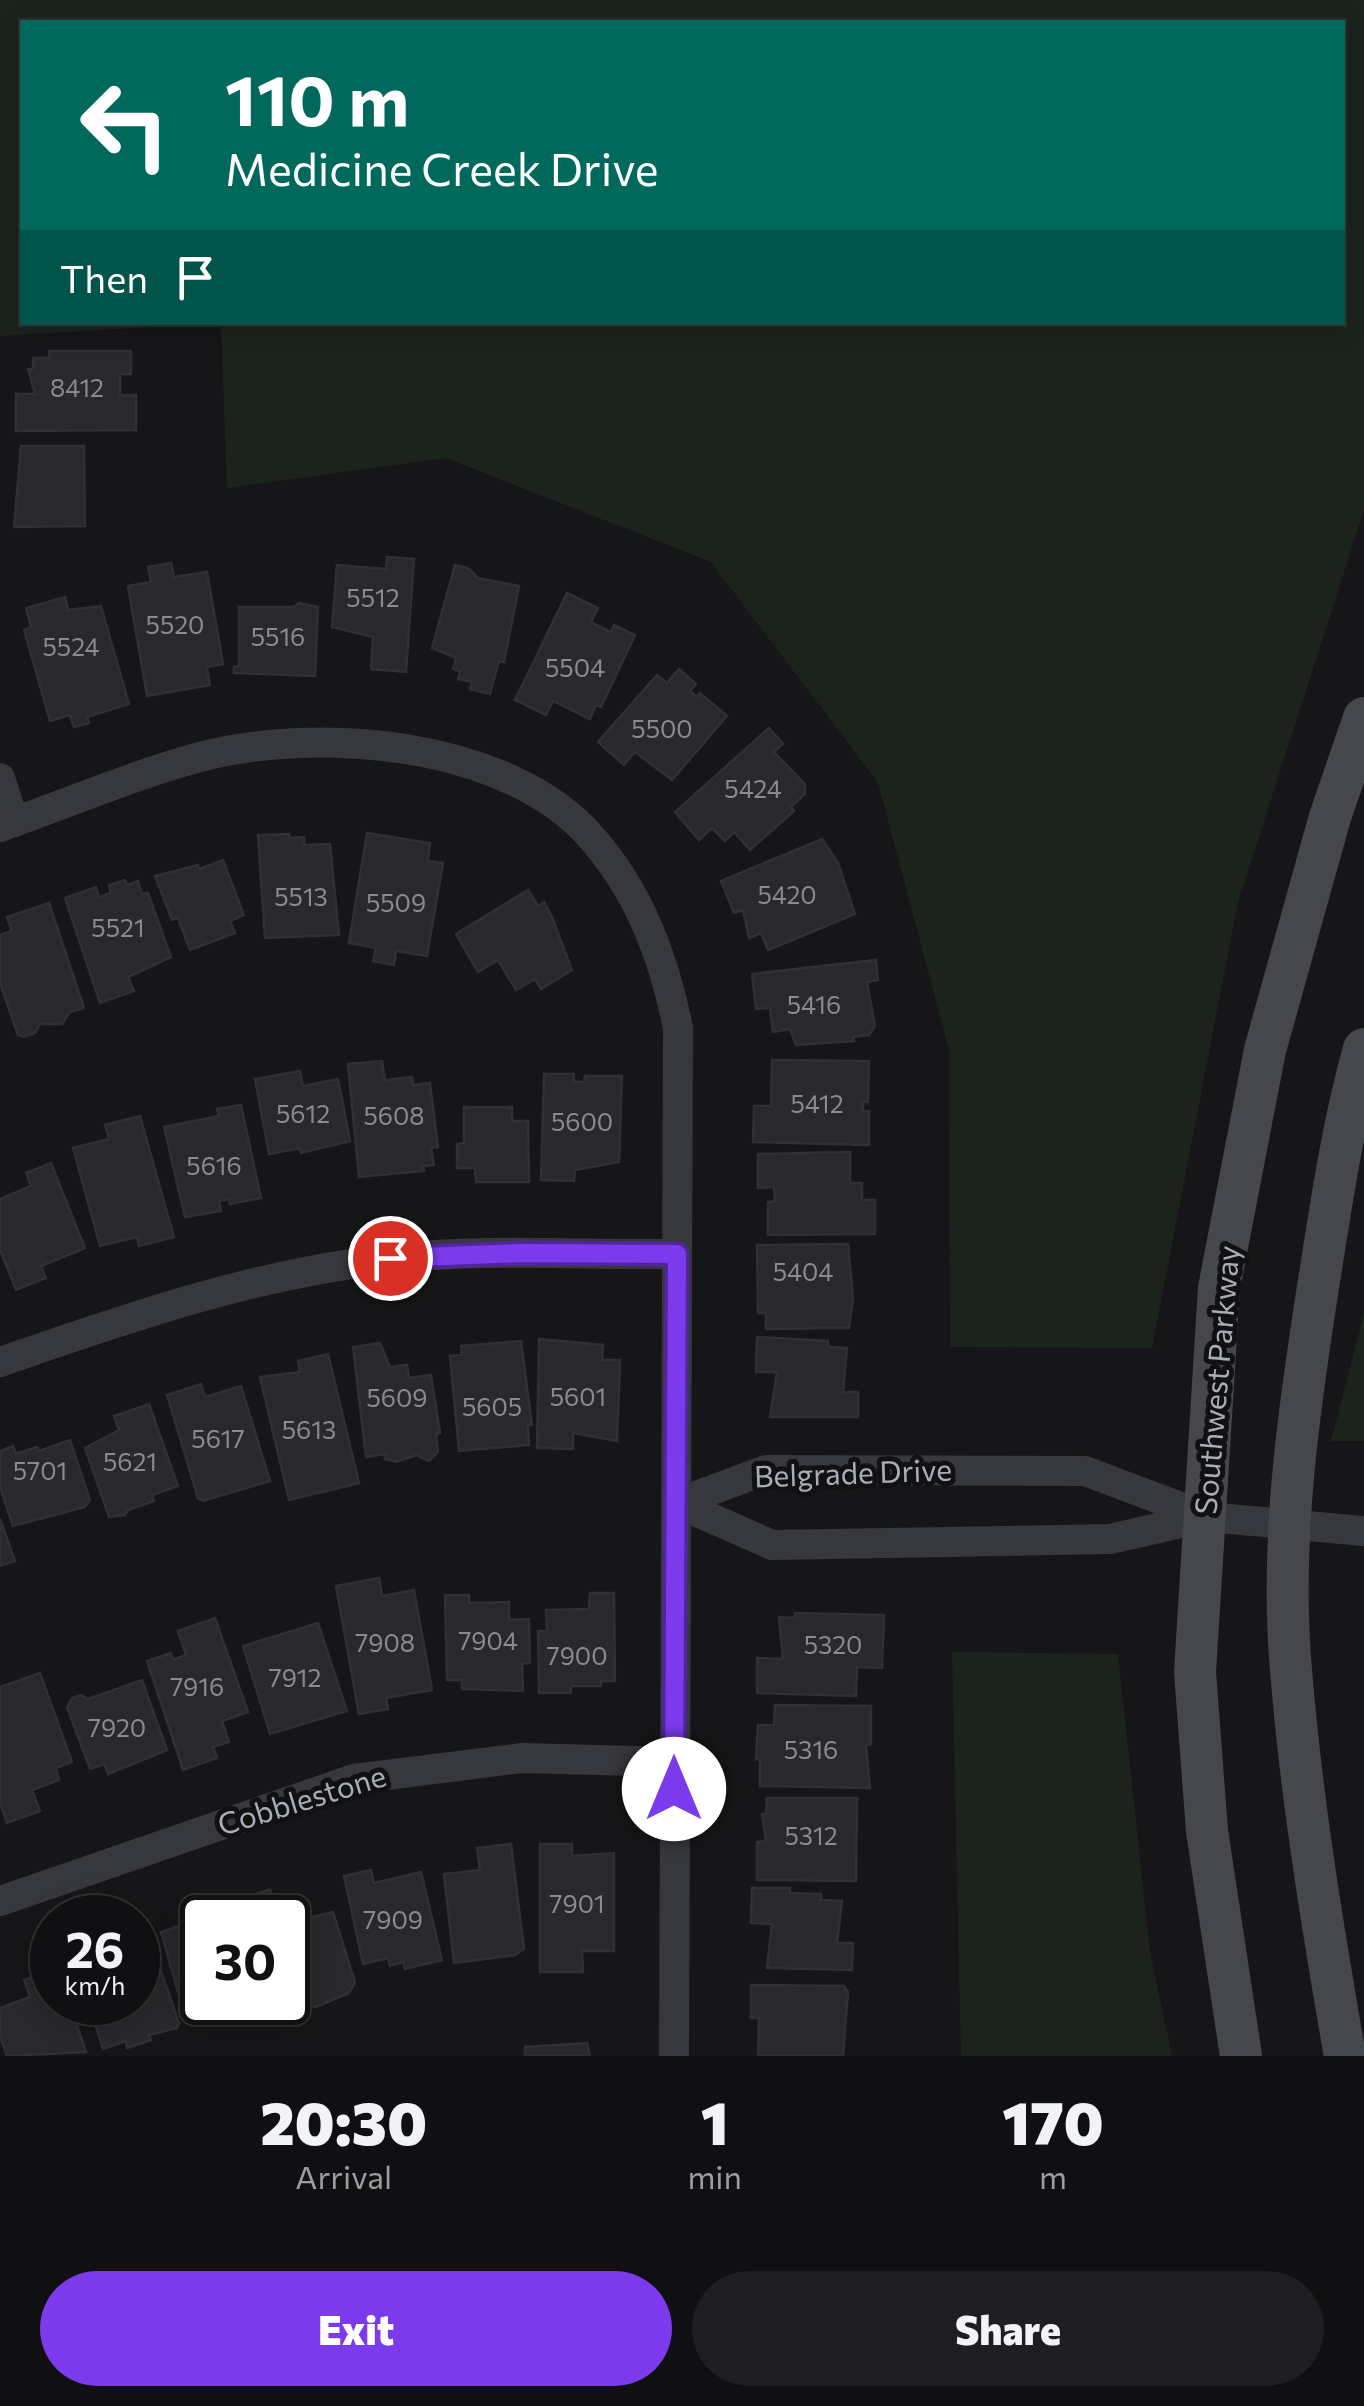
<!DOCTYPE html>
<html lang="en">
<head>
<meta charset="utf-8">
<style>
  body { margin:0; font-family:Commissioner,sans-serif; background:#1e1e20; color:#f1f3f6; height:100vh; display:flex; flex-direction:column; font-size:38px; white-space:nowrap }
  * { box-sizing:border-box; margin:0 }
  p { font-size:32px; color:#9c9d9f }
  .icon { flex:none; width:55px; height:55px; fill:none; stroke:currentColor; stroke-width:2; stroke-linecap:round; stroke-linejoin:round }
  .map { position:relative; height:2056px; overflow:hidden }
  .drawer { display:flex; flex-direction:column; background:#101012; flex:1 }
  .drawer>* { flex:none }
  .banner { position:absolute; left:20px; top:20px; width:1325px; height:305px; border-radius:0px; box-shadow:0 5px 25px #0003,0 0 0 2px #303032; background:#00695c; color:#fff; overflow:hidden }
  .speed { position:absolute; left:30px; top:1895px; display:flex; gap:20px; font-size:50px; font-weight:700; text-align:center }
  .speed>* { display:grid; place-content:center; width:130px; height:130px; border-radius:50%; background:#101012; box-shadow:0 5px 25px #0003,0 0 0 2px #303032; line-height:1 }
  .speed small { font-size:25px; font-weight:400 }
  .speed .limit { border:5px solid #111; border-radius:15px; background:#fff; color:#111 }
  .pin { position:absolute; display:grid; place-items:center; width:85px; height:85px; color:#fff; margin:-42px; border:5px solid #fff; border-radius:50%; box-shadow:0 2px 10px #0007 }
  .me { position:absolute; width:110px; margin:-55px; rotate:0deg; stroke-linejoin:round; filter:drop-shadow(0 0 8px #0008) }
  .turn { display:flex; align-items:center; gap:35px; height:210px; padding:0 40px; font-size:45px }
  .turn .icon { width:130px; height:130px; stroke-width:2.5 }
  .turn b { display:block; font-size:70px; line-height:85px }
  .then { display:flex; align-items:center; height:95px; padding:0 40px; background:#0003; gap:20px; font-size:38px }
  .eta { display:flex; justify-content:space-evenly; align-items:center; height:170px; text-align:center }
  .eta b { font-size:60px; font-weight:800; line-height:70px }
  .cta { display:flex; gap:20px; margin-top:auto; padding:20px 40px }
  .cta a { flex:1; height:115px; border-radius:60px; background:#7c3aed; color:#fff; font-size:40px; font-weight:800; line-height:115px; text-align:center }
  .cta a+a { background:#1e1e20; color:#f1f3f6 }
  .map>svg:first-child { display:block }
</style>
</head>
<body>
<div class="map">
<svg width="1364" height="2056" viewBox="0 0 1364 2056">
  <rect width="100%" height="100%" fill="#161618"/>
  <g fill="#1c231d" fill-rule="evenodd">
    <path d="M0 0H1364V510L1238 902 1152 1348 950 1347 949 1050 878 783 711 562 446 458 227 488 221 323 0 336ZM22 22H1342V322H22Z"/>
    <path d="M1364 1313V1441H1331Z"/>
    <path d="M952 1652 1118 1654 1150 1952 1172 2056H961Z"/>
  </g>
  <g fill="#29292c" stroke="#303034" stroke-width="2.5">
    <path d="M49 351H131V374H120V395H136V430L16 431V394H35L28 369H33V358H49Z"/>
    <path d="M21 446H84L85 526 14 527Z"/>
    <path d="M387 557 414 559 406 672 371 669 373 637 332 627 337 565 386 569Z"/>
    <path d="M171 563 174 577 207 572 223 664 207 667 210 685 147 696 128 586 151 582 148 567Z"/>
    <path d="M455 565 468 568 478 578 519 586 504 662 499 661 490 694 470 689 472 682 458 679 460 671 453 669 456 658 432 648Z"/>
    <path d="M567 593 598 608 591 622 611 632 614 625 635 635 601 707 596 705 590 719 553 701 546 715 515 700Z"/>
    <path d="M65 597 68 610 101 606 129 704 87 717 89 723 74 727 70 715 50 721 24 630 31 627 26 608Z"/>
    <path d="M299 603 318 607 315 676 234 673V667L239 666V607H294Z"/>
    <path d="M679 669 696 684 690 691 697 697 700 693 727 716 672 780 635 752 624 765 598 742 657 675 667 683Z"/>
    <path d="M769 728 783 744 774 752 805 784V794L791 807 794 811 750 850 734 832 725 841 712 828 699 840 675 812Z"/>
    <path d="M367 833 430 843 428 861 443 863 427 956 396 951 394 965 373 961 376 948 349 943Z"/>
    <path d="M289 834 290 838 304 837V845L330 844 339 935 265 938 258 835Z"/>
    <path d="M822 839 838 863 855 914 768 950 761 933 749 938 743 910 734 913 721 881Z"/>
    <path d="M223 860 244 915 230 921 235 933 190 950 178 918 172 920 155 876 198 865 199 869Z"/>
    <path d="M125 880 127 885 138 881 142 894 148 893 171 957 128 977 134 991 100 1003 65 898 96 887 99 897 111 893 109 885Z"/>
    <path d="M528 890 538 906 544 902 552 917 572 970 541 989 535 979 516 990 498 960 478 972 456 934Z"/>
    <path d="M49 903 84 1008 70 1012 62 1024H40L35 1033 24 1037 18 1035 0 983V935L12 931 7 917Z"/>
    <path d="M876 960 878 980 867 982 875 1026 869 1035 853 1037 854 1041 796 1045 790 1029 773 1032 770 1008 756 1009 752 974Z"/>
    <path d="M772 1060 869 1061 868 1102H863V1111H869V1145L753 1142 754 1106H771Z"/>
    <path d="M382 1061 385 1080 412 1077 413 1085 430 1083 438 1147 431 1148 434 1165 423 1166 424 1171 359 1177 348 1064Z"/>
    <path d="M300 1071 303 1086 338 1079 350 1141 301 1153 300 1148 269 1154 255 1079Z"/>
    <path d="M544 1074H574V1082H584L585 1076H622L619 1162 575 1170 574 1181 541 1180Z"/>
    <path d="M241 1105 261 1198 230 1204 229 1199 219 1201 221 1211 185 1217 164 1127 219 1116 217 1109Z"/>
    <path d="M464 1107H512V1121H528L529 1182H476L475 1168H457V1144L464 1143Z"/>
    <path d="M140 1116 174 1237 139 1246 137 1237 100 1246 73 1148 109 1139 105 1125Z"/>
    <path d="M850 1152V1183H862V1200H875V1234L768 1235V1202L775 1201 774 1187 758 1188V1154Z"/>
    <path d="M51 1163 85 1248 41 1266 46 1278 16 1290 0 1250V1199L31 1186 26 1173Z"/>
    <path d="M848 1244 853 1298 849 1328 766 1329V1313H758L757 1245Z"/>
    <path d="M757 1337 828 1341V1347L847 1348 843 1392H858V1417H770L777 1372H756Z"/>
    <path d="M539 1339 603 1345 602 1360H620L617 1441 573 1433V1449L537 1448Z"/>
    <path d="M521 1341 532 1425H528L529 1445 459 1451 450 1356 462 1355 461 1346Z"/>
    <path d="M380 1343 390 1367 407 1365 409 1378 431 1375 440 1433 436 1434 438 1452 429 1461 416 1455 397 1462 385 1459V1454L366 1457 353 1347Z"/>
    <path d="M328 1354 359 1483 289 1500 260 1377 300 1372 298 1361Z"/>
    <path d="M201 1384 205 1397 241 1386 270 1481 203 1501 198 1498 167 1395Z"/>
    <path d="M149 1404 178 1486 152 1495 154 1501 128 1510 125 1515 109 1517 85 1448 119 1430 114 1416Z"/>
    <path d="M70 1440 90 1500 85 1507 13 1526 0 1487V1451L13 1446 16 1454 37 1447 39 1451Z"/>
    <path d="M0 1519 15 1561 0 1566Z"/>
    <path d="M379 1578 382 1596 414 1590 432 1690 386 1698 388 1709 359 1714 336 1586Z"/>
    <path d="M590 1593H614L615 1681H601V1686H571V1693H539L538 1631H547L546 1610 589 1609Z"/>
    <path d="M445 1595H469V1603L509 1602V1620L529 1619 530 1663 522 1664 523 1691 462 1689V1680H447Z"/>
    <path d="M795 1613 884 1615 882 1668 857 1667 856 1696 757 1693V1658L783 1659 779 1617 795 1618Z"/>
    <path d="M215 1618 248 1712 222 1721 229 1742 213 1747 217 1758 183 1770 147 1661 171 1653 173 1660 186 1655 178 1631Z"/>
    <path d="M318 1623 347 1711 270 1734 243 1646Z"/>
    <path d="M40 1673 72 1762 56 1768 59 1780 32 1790 40 1811 7 1823 0 1803V1687Z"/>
    <path d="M142 1680 167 1750 108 1774 104 1764 90 1769 67 1707 72 1698 81 1695 88 1699Z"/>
    <path d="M775 1705 871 1706V1744L866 1745 870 1788 760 1786V1760L756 1759 758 1725H774Z"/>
    <path d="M767 1798H857L856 1881 757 1880V1842L766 1841 762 1814H766Z"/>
    <path d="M511 1844 524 1949 515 1955 454 1963 444 1874 480 1870 477 1848Z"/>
    <path d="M540 1844H572V1856L614 1853V1951H582L583 1972H540Z"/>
    <path d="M371 1870 374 1883 421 1872 442 1960 405 1969 403 1962 390 1966 388 1958 363 1964 344 1876Z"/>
    <path d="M752 1888H790V1893L821 1894V1900L842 1901 837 1943H853L852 1970 767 1968 772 1924 751 1923Z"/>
    <path d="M270 1889 275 1903 284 1900 292 1922 333 1912 355 1982 349 1993 316 2007 304 2005 302 1998 286 2003 288 1918H257L250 1896Z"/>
    <path d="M187 1923 196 1949 202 1946V2002H218L217 2012 195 2020 188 2000 181 2003 161 1932Z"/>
    <path d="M147 1931 179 2023 177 2028 149 2035 151 2040 127 2048 126 2041 103 2049 88 2002H138V1934Z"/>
    <path d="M52 1970V2002H69L86 2052 7 2056 0 2036V2008L30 1997 24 1980Z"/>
    <path d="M751 1985 844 1986 848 1992 843 2056H758L759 2018H751Z"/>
    <path d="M587 2043 590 2056H525V2047Z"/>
  </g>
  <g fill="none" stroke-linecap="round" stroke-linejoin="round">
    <g stroke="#37383d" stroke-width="30">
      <path d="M0 778 14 822"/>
      <path d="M0 827C66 804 133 775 200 757 317 726 508 741 592 838 640 893 664 958 678 1028L674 2056"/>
      <path d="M0 1362C127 1318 254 1274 388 1259 483 1248 581 1255 677 1254"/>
      <path d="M677 1503 766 1470 1085 1471 1207 1517 1364 1531"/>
      <path d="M677 1503 772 1545 1110 1539 1207 1517"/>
      <path d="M0 1901 354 1779 522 1758 674 1762"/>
    </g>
    <g stroke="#45474d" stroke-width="42">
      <path d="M1241 2056 1207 1831 1195 1672 1219 1288 1265 1050 1330 817 1364 718"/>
      <path d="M1345 2056C1322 1924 1300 1791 1290 1657 1281 1533 1299 1409 1318 1287 1331 1206 1342 1127 1364 1049"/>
    </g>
  </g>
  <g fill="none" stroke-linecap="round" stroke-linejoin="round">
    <g stroke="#51269a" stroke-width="25">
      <path id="route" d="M390 1258 521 1253 677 1254 674 1789"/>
    </g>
    <use href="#route" stroke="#7c3aed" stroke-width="18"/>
  </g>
  <g text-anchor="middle" stroke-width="10" stroke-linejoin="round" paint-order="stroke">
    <g font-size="25" fill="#888b94">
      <text x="77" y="397">8412</text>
      <text x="373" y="607">5512</text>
      <text x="175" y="634">5520</text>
      <text x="278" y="646">5516</text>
      <text x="71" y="656">5524</text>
      <text x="575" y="677">5504</text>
      <text x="662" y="738">5500</text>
      <text x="753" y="798">5424</text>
      <text x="787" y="904">5420</text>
      <text x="301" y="906">5513</text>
      <text x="396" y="912">5509</text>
      <text x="118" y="937">5521</text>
      <text x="814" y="1014">5416</text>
      <text x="817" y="1113">5412</text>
      <text x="303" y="1123">5612</text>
      <text x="394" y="1125">5608</text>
      <text x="582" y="1131">5600</text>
      <text x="214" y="1175">5616</text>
      <text x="803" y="1281">5404</text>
      <text x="578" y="1406">5601</text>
      <text x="397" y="1407">5609</text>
      <text x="492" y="1416">5605</text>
      <text x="309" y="1439">5613</text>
      <text x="218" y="1448">5617</text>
      <text x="130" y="1471">5621</text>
      <text x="40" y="1480">5701</text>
      <text x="488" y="1650">7904</text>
      <text x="385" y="1652">7908</text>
      <text x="833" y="1654">5320</text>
      <text x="577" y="1665">7900</text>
      <text x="295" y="1687">7912</text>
      <text x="197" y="1696">7916</text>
      <text x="117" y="1737">7920</text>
      <text x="811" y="1759">5316</text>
      <text x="811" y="1845">5312</text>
      <text x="577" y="1913">7901</text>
      <text x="393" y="1929">7909</text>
    </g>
    <g font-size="30" fill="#a8adb8" stroke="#111113">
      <text transform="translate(1218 1380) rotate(-85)" y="10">Southwest Parkway</text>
      <text transform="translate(853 1474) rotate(-2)" y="10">Belgrade Drive</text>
      <text transform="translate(302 1801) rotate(-17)" y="10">Cobblestone</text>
    </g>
  </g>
</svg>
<div class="speed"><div>26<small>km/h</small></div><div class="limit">30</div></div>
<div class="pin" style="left:390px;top:1258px;background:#d93025"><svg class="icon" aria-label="arrive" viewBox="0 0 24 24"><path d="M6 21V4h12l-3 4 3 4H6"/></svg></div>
<svg class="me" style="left:674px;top:1789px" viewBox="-20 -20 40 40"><circle r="19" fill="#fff"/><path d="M0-13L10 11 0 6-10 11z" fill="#7c3aed"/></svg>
<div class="banner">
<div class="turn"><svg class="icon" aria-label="left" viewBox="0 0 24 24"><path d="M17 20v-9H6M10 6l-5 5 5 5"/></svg><div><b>110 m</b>Medicine Creek Drive</div></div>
<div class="then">Then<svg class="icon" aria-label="arrive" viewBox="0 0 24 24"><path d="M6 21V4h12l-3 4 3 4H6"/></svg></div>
</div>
</div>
<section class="drawer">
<div class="eta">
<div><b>20:30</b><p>Arrival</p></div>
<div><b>1</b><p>min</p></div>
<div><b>170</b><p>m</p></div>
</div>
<div class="cta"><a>Exit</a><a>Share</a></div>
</section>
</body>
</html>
